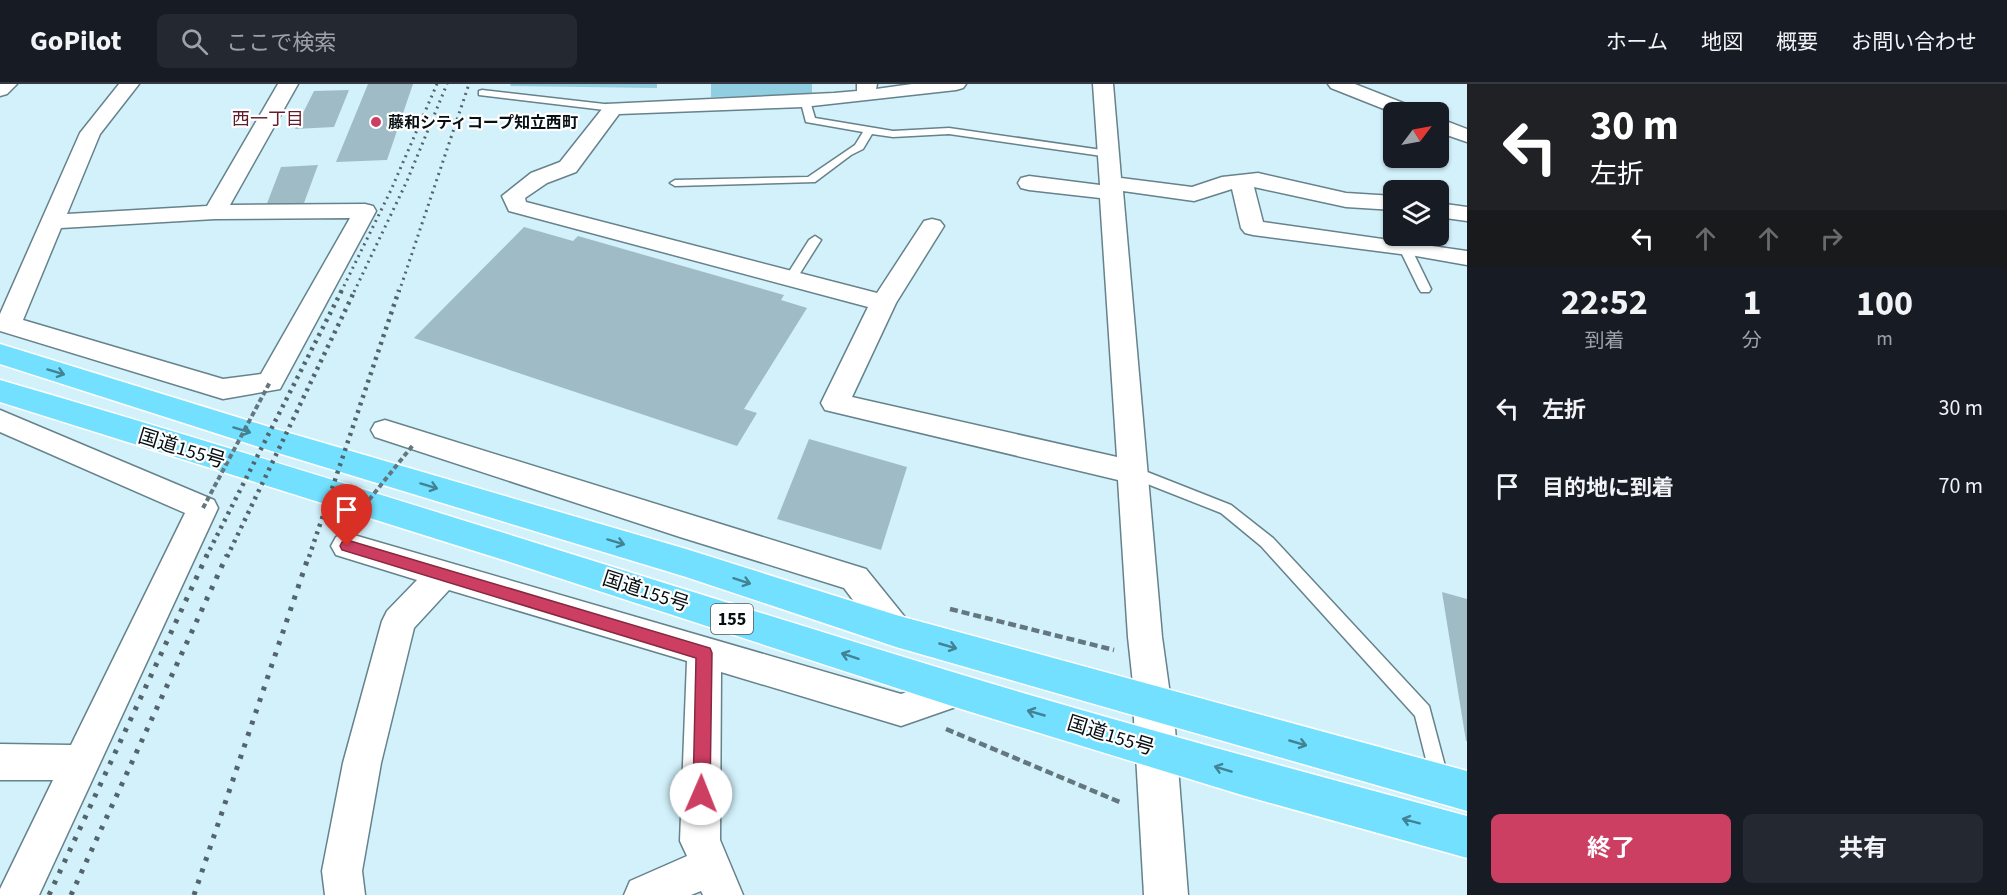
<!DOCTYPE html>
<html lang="ja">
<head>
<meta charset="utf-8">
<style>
  body { margin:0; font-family:"Source Sans 3","Noto Sans JP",sans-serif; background:#242831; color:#f1f3f6; height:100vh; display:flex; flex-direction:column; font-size:22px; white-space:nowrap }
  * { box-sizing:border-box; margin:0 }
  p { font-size:20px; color:#9ea1a6 }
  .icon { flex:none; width:33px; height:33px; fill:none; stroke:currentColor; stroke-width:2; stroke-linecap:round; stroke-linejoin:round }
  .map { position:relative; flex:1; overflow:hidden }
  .panel { display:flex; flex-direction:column; background:#171b24; width:540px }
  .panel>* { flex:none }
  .hud { background:#202124; color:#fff; overflow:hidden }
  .needle { width:39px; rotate:58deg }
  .buttons { position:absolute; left:1383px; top:18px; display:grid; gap:12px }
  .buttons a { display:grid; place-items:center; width:66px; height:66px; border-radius:9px; background:#171b24; box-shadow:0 2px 4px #0004; font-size:30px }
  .pin { position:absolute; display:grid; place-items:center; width:51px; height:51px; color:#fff; margin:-62px -26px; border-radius:50% 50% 50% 0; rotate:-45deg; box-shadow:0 0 6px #0007 }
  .pin .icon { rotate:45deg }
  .me { position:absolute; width:66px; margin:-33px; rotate:1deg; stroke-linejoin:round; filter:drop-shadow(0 0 4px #0008) }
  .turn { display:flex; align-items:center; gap:21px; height:126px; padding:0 24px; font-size:27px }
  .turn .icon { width:78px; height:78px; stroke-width:2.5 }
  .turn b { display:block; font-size:42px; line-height:51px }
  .lanes { display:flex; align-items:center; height:57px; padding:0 24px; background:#0003; justify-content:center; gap:30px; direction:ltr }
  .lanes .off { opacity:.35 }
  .eta { display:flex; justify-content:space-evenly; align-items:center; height:102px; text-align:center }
  .eta b { font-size:36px; font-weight:700; line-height:42px }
  .action { display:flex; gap:12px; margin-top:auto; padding:12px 24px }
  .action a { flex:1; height:69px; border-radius:9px; background:#cd3e63; color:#fff; font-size:24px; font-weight:700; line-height:69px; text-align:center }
  .action a+a { background:#242831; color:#f1f3f6 }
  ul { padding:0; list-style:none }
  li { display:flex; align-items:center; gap:18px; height:78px; padding:0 24px }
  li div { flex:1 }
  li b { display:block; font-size:22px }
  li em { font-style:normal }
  header { display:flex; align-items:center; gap:36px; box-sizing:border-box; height:84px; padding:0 30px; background:#171b24; border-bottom:2px solid #363941 }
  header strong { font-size:28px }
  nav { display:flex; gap:33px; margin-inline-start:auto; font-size:21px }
  .search { width:420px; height:54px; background:#242831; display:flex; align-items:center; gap:15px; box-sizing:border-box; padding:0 21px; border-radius:9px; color:#9ea1a6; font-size:22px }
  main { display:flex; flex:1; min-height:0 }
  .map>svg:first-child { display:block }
</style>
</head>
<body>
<header>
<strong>GoPilot</strong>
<div class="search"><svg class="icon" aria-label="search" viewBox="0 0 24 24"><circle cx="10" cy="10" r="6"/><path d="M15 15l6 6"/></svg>ここで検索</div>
<nav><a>ホーム</a><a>地図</a><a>概要</a><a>お問い合わせ</a></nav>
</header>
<main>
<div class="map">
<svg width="1467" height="811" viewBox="0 0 1467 811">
  <rect width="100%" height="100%" fill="#d2f1fb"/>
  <g fill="#92cee1">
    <path d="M511 0H657V4L510 2Z"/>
    <path d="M711 0H812V12L711 13Z"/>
  </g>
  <g fill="#9fbcc6">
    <path d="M368 0H413L387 76 336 78Z"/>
    <path d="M349 6 334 43 295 45 314 7Z"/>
    <path d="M318 81 304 119 266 122 281 83Z"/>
    <path d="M524 143 573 157 578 152 784 211 781 216 807 224 744 325 757 329 737 362 414 254Z"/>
    <path d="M809 355 907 383 881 466 777 435Z"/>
    <path d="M1442 508 1467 515V657H1466Z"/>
  </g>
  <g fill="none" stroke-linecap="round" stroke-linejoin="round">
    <g stroke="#66828b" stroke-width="3">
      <g id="service">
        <path d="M482 6 613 21 618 24 613 27 479 11V7Z"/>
        <path d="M802 17H810L815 34 893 47 949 44 1109 67 1114 70 1109 73 949 50 893 53 872 50 863 65 851 71 815 98 675 102 670 99 675 96 808 93 855 61 863 48 806 38 801 19Z"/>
        <path d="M815 152 821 156 797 194 795 197H787L785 194 809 156Z"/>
        <path d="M1405 160 1411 164 1431 205 1429 208H1421L1419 205 1399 164Z"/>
        <path d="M1132 382 1231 421 1273 454 1429 622 1449 697 1447 703 1440 706 1433 703 1415 632 1261 462 1221 429 1127 392 1125 388 1127 384Z"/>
      </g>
    </g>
    <g stroke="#66828b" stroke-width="3">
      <g id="minor">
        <path d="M0 0H17L7 10 0 12Z"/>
        <path d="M119 0H139L100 50 67 130 207 122 278 0H298L230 121 365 120 373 122 376 127 280 305 223 315 0 247V230L80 49ZM350 134 261 290 223 295 23 236 61 144 215 135Z"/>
        <path d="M857 0H877L876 5 912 0H966L963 4 956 6 803 23 619 30 576 88 547 99 525 114 526 118 877 209 924 137 932 135 940 137 944 142 896 219 852 313 1117 373 1100 114 1029 106 1021 104 1018 99 1021 94 1029 92 1100 101 1093 0H1113L1121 94 1192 103 1222 93 1258 89 1346 109 1394 112V126L1346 123 1254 103 1263 138 1467 167V181L1416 172 1253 151 1245 149 1241 144 1232 105 1194 117 1123 107 1162 553 1171 618 1166 629 1153 634 1140 629 1135 618 1128 553 1118 396 825 326 821 319 868 223 509 127 502 112 531 89 560 78 606 20 834 9 857 7Z"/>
        <path d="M1328 0H1355L1416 24 1419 28 1394 29 1331 4Z"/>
        <path d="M1438 34 1467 45V58L1438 48Z"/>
        <path d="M1438 119 1467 123V137L1438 133Z"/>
        <path d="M0 326 214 416 218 424 39 811H0V805L53 696H0V660L71 661 185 429 0 348Z"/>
        <path d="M385 336 866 485 908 537 913 547 908 557 896 562 884 557 844 504 680 453 375 353 371 346 375 339Z"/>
        <path d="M347 449 901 610 958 591 970 596 976 607 970 618 901 642 721 588 720 756 743 811H703L701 807 691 811H624L630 797 687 772 680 757 687 577 449 506 414 544 381 679 362 787 365 811H325L322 787 343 679 382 537 387 527 417 496 336 471 331 462 336 453Z"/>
      </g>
    </g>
    <g stroke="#66828b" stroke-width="3">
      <path id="tertiary" d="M1153 600 1167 605 1173 618 1188 811H1144L1133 618 1139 605Z"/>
    </g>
    <g stroke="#fff" stroke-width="3">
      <g id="trunk">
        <path d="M0 260 279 346 686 465 896 531 1467 687V727L896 563 686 493 265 365 0 280Z"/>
        <path d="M0 296C320 389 637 492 956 589 1125 640 1296 686 1467 732V774L1242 711 958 624 513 479 0 318Z"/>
      </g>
    </g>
    <g stroke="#64777e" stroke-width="4.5" stroke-dasharray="8 4" stroke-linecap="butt">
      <path d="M950 525 1114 566"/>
      <path d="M946 645 1122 719"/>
    </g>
    <use href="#service" fill="#fff" fill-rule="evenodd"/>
    <use href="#minor" fill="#fff" fill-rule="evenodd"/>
    <use href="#tertiary" fill="#fff" fill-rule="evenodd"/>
    <use href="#trunk" fill="#72e0fe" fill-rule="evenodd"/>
    <g stroke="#53656b" stroke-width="3" stroke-dasharray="2 4.5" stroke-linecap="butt">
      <path d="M341 208 391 106 437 0"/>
      <path d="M354 208 407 97 447 0"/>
      <path d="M399 208 469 0"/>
    </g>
    <g stroke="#53656b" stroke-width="4.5" stroke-dasharray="3 5" stroke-linecap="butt">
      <path d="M206 473 342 206"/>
      <path d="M227 473 355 206"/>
      <path d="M309 473 399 206"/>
    </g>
    <g stroke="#53656b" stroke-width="5" stroke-dasharray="4 8" stroke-linecap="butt">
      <path d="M49 811 207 471"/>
      <path d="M71 811 227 471"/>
      <path d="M194 811 309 471"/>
    </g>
    <g stroke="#64777e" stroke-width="4" stroke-dasharray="5 3" stroke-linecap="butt">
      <path d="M203 424 270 298"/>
      <path d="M344 447 413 361"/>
    </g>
  </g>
  <defs><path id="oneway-shaft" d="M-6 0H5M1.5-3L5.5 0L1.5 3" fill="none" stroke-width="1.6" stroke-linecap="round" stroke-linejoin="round" transform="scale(1.5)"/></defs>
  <g stroke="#418294">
    <use href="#oneway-shaft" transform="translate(56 288) rotate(17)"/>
    <use href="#oneway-shaft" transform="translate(242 346) rotate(17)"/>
    <use href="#oneway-shaft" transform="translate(429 402) rotate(17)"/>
    <use href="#oneway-shaft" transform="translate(616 458) rotate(17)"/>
    <use href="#oneway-shaft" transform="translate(742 497) rotate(18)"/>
    <use href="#oneway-shaft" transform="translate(948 562) rotate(16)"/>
    <use href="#oneway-shaft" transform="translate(850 572) rotate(-162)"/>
    <use href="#oneway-shaft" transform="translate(1036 629) rotate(-164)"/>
    <use href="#oneway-shaft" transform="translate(1298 659) rotate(16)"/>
    <use href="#oneway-shaft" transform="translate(1223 685) rotate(-163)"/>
    <use href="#oneway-shaft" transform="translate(1411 737) rotate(-165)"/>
  </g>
  <path fill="#cd3e63" stroke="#852840" stroke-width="1.5" d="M347 456 710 564 712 569 710 710 708 716 701 718 695 716 693 710 696 574 342 466 340 462 342 458Z"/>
  <circle fill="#cd3e63" stroke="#fff" stroke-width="2" cx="376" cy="38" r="6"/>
  <g text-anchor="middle" stroke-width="4.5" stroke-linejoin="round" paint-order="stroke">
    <g font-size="16" font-weight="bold" fill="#061013" stroke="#fff" text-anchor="start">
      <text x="388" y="44">藤和シティコープ知立西町</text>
    </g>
    <g font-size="18" fill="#621d2d" stroke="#fff">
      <text x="268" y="41">西一丁目</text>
    </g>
    <rect fill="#fff" stroke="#51585a" stroke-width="1.5" x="711" y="520" width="42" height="30" rx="4.5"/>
    <g font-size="18" font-weight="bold" fill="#061013">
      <text x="732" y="541">155</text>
    </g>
    <g font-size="20" fill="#061013" stroke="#fff">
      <text transform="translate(182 364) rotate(17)" y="7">国道155号</text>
      <text transform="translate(646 507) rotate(18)" y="7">国道155号</text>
      <text transform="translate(1111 651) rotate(17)" y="7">国道155号</text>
    </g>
  </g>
</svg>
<div class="buttons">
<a><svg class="needle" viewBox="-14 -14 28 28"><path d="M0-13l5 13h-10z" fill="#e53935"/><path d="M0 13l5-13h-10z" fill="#9ea1a6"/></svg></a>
<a><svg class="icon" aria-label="layers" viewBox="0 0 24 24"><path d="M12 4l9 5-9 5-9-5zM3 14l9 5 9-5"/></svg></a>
</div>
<div class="pin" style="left:347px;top:462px;background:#d93025"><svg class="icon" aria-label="arrive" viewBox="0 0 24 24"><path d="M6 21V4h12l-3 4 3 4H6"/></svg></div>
<svg class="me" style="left:701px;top:710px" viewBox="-20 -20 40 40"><circle r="19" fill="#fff"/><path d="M0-13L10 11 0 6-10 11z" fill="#cd3e63"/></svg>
</div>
<section class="panel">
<div class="hud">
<div class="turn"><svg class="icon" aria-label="left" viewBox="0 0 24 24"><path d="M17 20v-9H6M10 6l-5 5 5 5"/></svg><div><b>30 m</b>左折</div></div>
<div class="lanes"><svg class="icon" aria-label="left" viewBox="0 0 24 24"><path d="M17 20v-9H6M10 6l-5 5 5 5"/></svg><svg class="icon off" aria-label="ahead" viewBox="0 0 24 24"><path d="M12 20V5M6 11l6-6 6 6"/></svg><svg class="icon off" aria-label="ahead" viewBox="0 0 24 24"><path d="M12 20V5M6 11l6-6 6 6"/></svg><svg class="icon off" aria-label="right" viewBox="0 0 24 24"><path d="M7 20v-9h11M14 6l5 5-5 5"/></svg></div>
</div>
<div class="eta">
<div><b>22:52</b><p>到着</p></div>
<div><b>1</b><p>分</p></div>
<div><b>100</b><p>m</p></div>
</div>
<ul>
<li><svg class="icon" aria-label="left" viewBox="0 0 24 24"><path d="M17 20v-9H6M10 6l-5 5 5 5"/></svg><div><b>左折</b></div><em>30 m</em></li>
<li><svg class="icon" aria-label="arrive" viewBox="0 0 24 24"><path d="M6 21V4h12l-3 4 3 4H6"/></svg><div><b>目的地に到着</b></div><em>70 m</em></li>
</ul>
<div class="action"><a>終了</a><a>共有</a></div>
</section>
</main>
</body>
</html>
